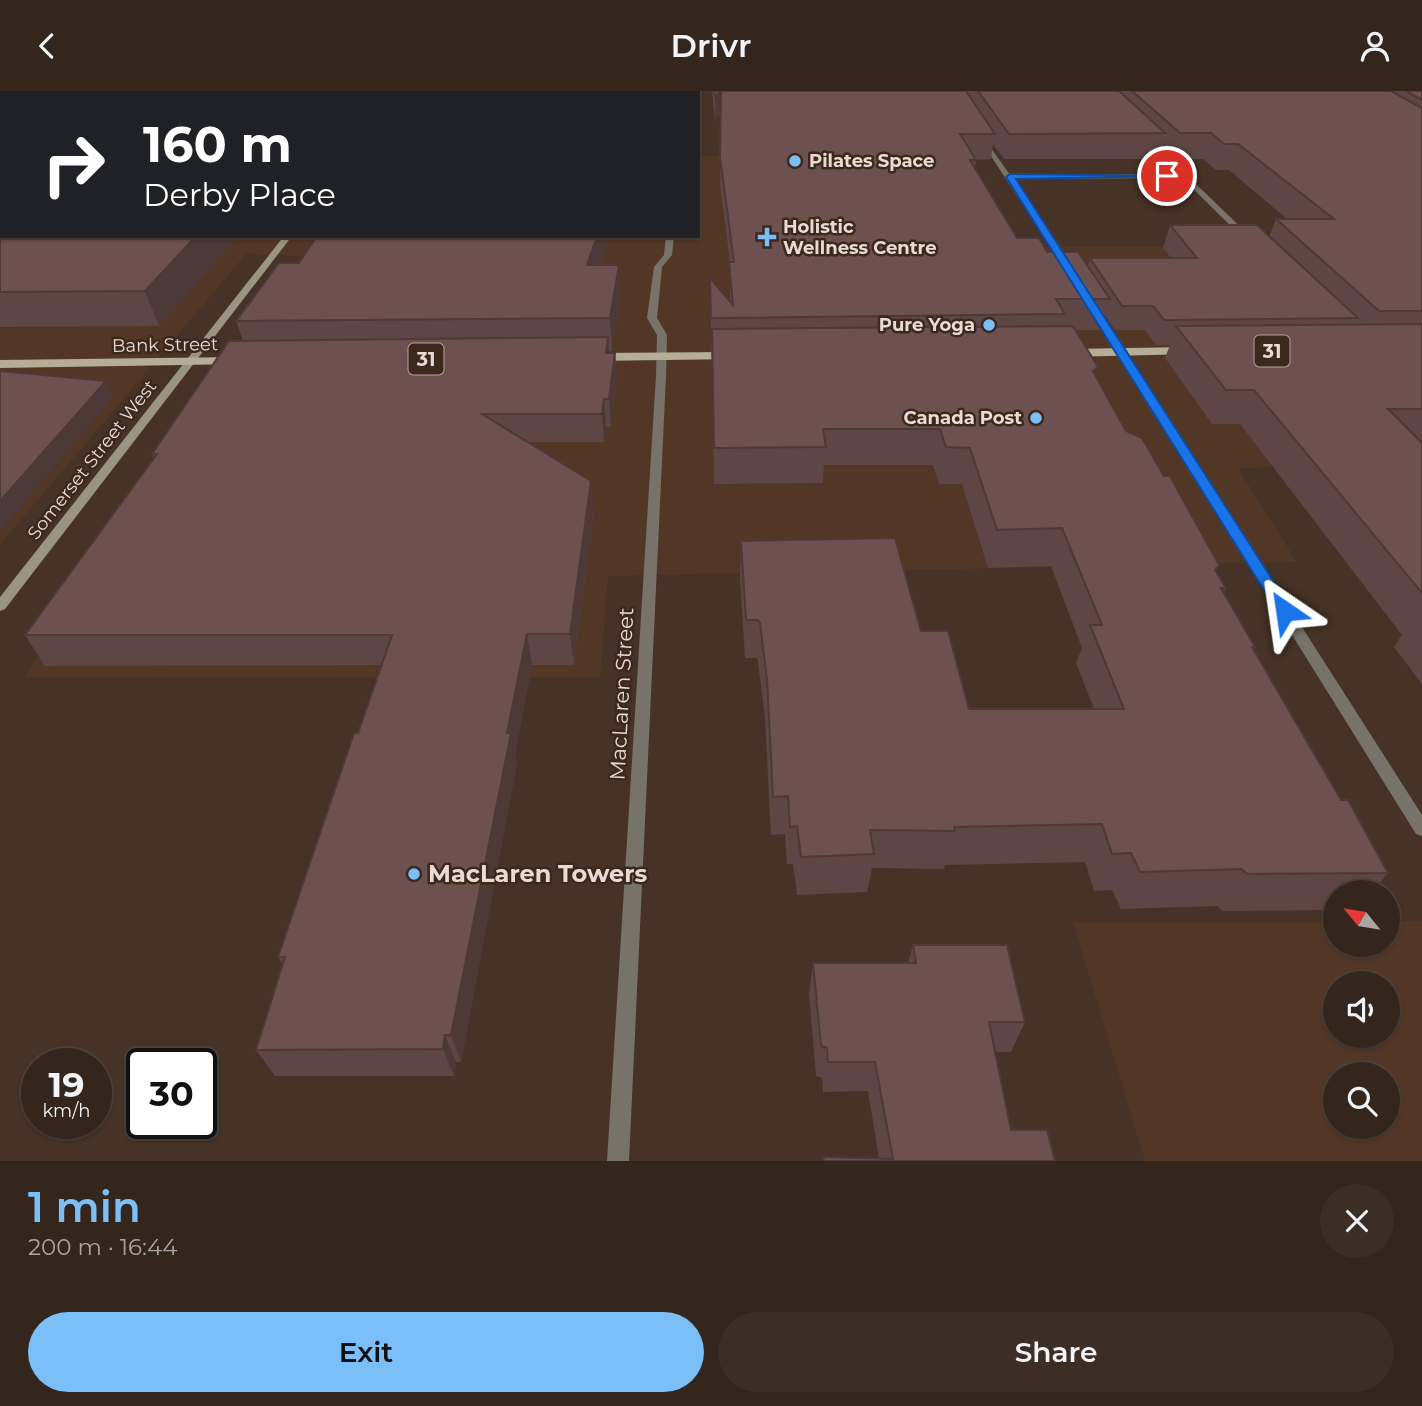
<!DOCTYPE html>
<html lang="en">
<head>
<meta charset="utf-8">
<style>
  body { margin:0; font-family:Montserrat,sans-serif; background:#3c2e25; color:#f1f3f6; height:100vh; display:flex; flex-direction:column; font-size:26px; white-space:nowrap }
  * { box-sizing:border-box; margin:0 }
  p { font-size:23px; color:#a9a5a3 }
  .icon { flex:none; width:38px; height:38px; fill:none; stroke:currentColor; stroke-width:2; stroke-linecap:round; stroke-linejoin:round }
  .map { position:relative; height:1070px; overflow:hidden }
  .panel { display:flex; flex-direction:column; background:#34261c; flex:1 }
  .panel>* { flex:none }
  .guide { position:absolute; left:0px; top:0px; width:700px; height:147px; box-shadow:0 2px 5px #0004,0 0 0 2px #4e433b; background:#202124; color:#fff; overflow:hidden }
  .needle { width:46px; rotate:300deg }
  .tools { position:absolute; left:1323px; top:789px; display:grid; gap:14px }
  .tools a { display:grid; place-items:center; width:77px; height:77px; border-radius:50%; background:#34261c; box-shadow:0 2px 5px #0004,0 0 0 2px #4e433b; font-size:35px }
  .speed { position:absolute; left:21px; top:957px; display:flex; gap:14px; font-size:35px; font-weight:700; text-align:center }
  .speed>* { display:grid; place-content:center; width:91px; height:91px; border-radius:50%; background:#34261c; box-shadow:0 2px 5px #0004,0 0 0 2px #4e433b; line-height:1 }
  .speed small { font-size:18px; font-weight:400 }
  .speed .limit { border:4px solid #111; border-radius:10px; background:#fff; color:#111 }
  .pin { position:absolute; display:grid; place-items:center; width:60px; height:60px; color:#fff; margin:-30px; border:4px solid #fff; border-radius:50%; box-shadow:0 2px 7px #0007 }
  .me { position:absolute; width:77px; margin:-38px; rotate:328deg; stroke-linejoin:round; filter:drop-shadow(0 0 5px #0008) }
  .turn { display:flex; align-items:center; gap:24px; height:147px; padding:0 28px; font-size:32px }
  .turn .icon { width:91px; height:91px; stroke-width:2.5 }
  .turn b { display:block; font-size:49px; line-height:60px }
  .round { display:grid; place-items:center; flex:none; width:74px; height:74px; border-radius:37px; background:#3c2e25 }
  .overview { display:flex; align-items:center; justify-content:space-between; height:119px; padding:0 28px }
  h1 { font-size:42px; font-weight:600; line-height:52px; color:#7abff8 }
  .cta { display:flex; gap:14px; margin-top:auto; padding:14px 28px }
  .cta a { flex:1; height:80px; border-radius:42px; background:#7abff8; color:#111; font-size:28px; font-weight:600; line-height:80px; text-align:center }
  .cta a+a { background:#3c2e25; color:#f1f3f6 }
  header { display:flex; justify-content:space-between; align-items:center; height:91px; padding:0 28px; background:#34261c; font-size:32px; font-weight:600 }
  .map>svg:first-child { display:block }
</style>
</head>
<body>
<header><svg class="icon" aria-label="back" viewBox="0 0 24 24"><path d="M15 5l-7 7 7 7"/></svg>Drivr<svg class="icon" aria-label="person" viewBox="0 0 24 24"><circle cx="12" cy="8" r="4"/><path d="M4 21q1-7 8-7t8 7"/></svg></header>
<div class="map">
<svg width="1422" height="1070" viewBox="0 0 1422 1070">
  <rect width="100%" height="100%" fill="#463226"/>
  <g fill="#523727" fill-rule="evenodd">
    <path d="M856 64 1024 156H1236L1422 373 1238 377 1297 471 608 485 600 586H24L224 292 300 165 246 163 0 454V141L2 145H698V65Z"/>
    <path d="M1388 830H1422V1070H1145L1073 831H1335V854H1388ZM1388 892V945H1335V892ZM1335 984H1388V1036H1335Z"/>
  </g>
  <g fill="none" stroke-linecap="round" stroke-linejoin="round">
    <g fill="#777369" fill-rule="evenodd">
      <path d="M678 0H684L685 2H679Z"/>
      <path d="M981 43 1010 84 1178 83 1144 49 1149 48 1252 147 1245 149 1182 87 1013 88 1070 174 1063 176 978 45Z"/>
      <path d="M666 145H674L672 164 662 176 657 227 667 244 666 285 629 1070H607L656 285 657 244 647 227 654 176 664 164Z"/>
      <path d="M1094 215 1099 218 1422 724V745L1416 743 1089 218Z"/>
    </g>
    <g fill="#9b9484" fill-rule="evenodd">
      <path d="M396 0H402L395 2Z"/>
      <path d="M284 145H292L5 518 0 520V506Z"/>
    </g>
    <g fill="#b6ad98" fill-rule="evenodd">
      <path d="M1190 256 1196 260 1194 263 1067 266 1061 262 1067 258Z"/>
      <path d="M735 261 739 262V268L591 270 585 266 591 262Z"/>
      <path d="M238 266 244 270 242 273 0 277V269Z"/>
    </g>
  </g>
  <g fill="#5d4645" fill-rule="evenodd">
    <path d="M0 0H364L363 2H2V145H237L159 235 0 236Z"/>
    <path d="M712 0H1422V593L1394 556 1402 544 1240 333H1212L1165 267 1170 254H1156L1145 239H1115L1105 224 1101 239H1076L1095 285 1126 340 1164 385 1219 474 1216 481 1226 497 1224 502 1255 556 1254 559 1341 709 1388 782 1371 802H1335V819L1222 820 1218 815 1121 818 1112 799 1094 800 1085 771 945 774 944 778 872 777 867 801 797 804 793 773H787L785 743 771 744 765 627 758 571 757 567H745L740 488 741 450 921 540 969 618H1094L1076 572 1082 557 1051 475 988 477 962 393H939L933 374H824L823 392 714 393 710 187 730 210V171L720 93 721 24 715 29ZM993 53 1004 68H1157L1160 57 1172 68H1203L1216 79H1229L1287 128H1276L1269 146 1170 134 1163 157 1171 167H1090L1088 175 1047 161 1017 147 975 77 976 69 991 68Z"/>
    <path d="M317 145H610L600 174 621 206 612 260H609L610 262H615L617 289 611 336H606L604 351H528L594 420 574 574H532L515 663 517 672 461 971H456L454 985H275L256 959 283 874 278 866 381 574 45 575 25 544 154 367 152 363 243 250 236 230 299 172Z"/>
    <path d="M913 854 1025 931 1011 961H995L1011 1039 1055 1070H823V1066L879 1067 868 1000 823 1001 822 987 816 985 809 904 813 872H908Z"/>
  </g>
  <g fill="#4c3938">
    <path d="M334 0H364L363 2H333Z"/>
    <path d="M721 0V24L715 29V5Z"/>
    <path d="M196 145H237L159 235 145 200Z"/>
    <path d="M597 145H610L590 206 587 174Z"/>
    <path d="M619 174 621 206 612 260 610 227Z"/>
    <path d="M608 246 610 273 606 262Z"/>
    <path d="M615 262 617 289 611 336 609 308Z"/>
    <path d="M106 290 113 306 0 440V410Z"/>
    <path d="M604 308 606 336 604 351 602 323Z"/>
    <path d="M591 390 594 420 574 574 570 543Z"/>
    <path d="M527 543 532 574 515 663 517 672 461 971 451 944Z"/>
    <path d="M445 944 456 971 454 985 443 958Z"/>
  </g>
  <g fill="#6c5150" stroke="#4c3938" stroke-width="2">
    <path d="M0 0H334L333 2H2V145H196L145 200 0 201Z"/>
    <path d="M404 0H650L649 2H403Z"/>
    <path d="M714 0H966L995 43H960L976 69H970L1017 147H1039L1047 161H1078L1110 208H1056L1065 223 711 227 710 187 733 214 729 171H734L720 66 721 0 715 5Z"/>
    <path d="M978 0H1119L1165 42 1009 43Z"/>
    <path d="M1132 0H1391L1422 17V220H1379L1276 128H1334L1238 53H1224L1211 42H1180Z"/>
    <path d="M1406 0H1422V9Z"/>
    <path d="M1170 134H1257L1358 227 1164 229 1153 215H1122L1090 167H1197Z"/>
    <path d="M317 145H597L587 174H619L610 227 236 230 279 172H299Z"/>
    <path d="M1422 233V318H1388L1422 352V502L1254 299H1226L1176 235Z"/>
    <path d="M1073 235 1098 276 1093 280 1126 340 1142 347 1164 385H1170L1219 474 1215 479 1226 497H1221L1255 556H1252L1341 709H1348L1388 782 1247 783 1242 778 1140 781 1131 762 1112 763 1102 733 954 736 955 740 870 739 874 763 801 766 797 735 790 736 788 705 773 706 767 588 760 532 758 529H746L741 450 895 447 921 540H948L969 618H1124L1090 534H1102L1062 437 997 439 970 357 946 356 940 338H823L826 356 714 357 712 238Z"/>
    <path d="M608 246 606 262H615L609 308H604L602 323H482L591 390 570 543H527L507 642H511L451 944H445L443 958 256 959 285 866H278L354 642H358L392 544H25L157 363H152L229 250Z"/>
    <path d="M0 280 106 290 0 410Z"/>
    <path d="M913 854H1007L1025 931H989L1011 1039H1047L1055 1070H824L823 1066 893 1068 875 971H828L827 957 821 955 813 872H916Z"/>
  </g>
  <path fill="#1a73e8" stroke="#114b97" stroke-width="2" d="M1010 83 1171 85 1016 88 1290 516V523H1279L1006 86Z"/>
  <g fill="#7abff8" stroke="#3c281c" stroke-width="2.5">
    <circle cx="795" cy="70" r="7"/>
    <path d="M763.5 135.5h7v7h7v7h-7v7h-7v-7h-7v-7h7z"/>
    <circle cx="989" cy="234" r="7"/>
    <circle cx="1036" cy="327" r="7"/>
    <circle cx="414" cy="783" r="7"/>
  </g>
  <g text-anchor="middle" stroke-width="5" stroke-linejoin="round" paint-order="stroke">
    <g font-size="18" font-weight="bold" fill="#e9dbd3" stroke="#3c281c" text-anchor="start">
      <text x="809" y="76">Pilates Space</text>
      <text x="783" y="142">Holistic<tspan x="783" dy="21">Wellness Centre</tspan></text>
      <text x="975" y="240" text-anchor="end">Pure Yoga</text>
      <text x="1022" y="333" text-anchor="end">Canada Post</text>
    </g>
    <g font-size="18" fill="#e9dbd3" stroke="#3c281c">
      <text transform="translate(165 254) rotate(-1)" y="6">Bank Street</text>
      <text transform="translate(92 369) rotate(-52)" y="6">Somerset Street West</text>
    </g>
    <g fill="#3c281c" stroke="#b5a59c" stroke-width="2">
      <rect x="1254.5" y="244.5" width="35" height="31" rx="5"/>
      <rect x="408.5" y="252.5" width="35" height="31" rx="5"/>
    </g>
    <g font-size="19" font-weight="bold" fill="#e9dbd3">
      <text x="1272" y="267">31</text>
      <text x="426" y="275">31</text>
    </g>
    <g font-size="21" fill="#e9dbd3" stroke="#3c281c">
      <text transform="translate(622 603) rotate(-87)" y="7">MacLaren Street</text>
    </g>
    <g font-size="24" font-weight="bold" fill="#e9dbd3" stroke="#3c281c" text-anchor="start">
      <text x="428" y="791">MacLaren Towers</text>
    </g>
  </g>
</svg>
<div class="tools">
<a><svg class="needle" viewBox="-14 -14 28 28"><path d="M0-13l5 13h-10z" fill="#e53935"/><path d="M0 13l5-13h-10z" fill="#a9a5a3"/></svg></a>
<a><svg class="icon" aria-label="sound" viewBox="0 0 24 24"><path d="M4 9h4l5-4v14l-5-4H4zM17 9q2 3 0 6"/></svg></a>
<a><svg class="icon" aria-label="search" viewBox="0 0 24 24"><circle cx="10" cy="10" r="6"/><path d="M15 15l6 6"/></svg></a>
</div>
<div class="speed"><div>19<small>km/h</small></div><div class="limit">30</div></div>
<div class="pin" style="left:1167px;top:85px;background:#d93025"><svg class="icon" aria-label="arrive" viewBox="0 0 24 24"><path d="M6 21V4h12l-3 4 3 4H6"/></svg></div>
<svg class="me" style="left:1285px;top:520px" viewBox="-20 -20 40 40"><path d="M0-17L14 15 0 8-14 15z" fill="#1a73e8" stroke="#fff" stroke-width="4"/></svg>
<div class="guide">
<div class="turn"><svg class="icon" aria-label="right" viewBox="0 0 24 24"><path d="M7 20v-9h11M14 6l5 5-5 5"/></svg><div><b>160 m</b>Derby Place</div></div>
</div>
</div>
<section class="panel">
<div class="overview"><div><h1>1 min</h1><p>200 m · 16:44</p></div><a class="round"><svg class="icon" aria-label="close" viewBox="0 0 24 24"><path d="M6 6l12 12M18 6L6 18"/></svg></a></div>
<div class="cta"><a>Exit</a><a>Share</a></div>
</section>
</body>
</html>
